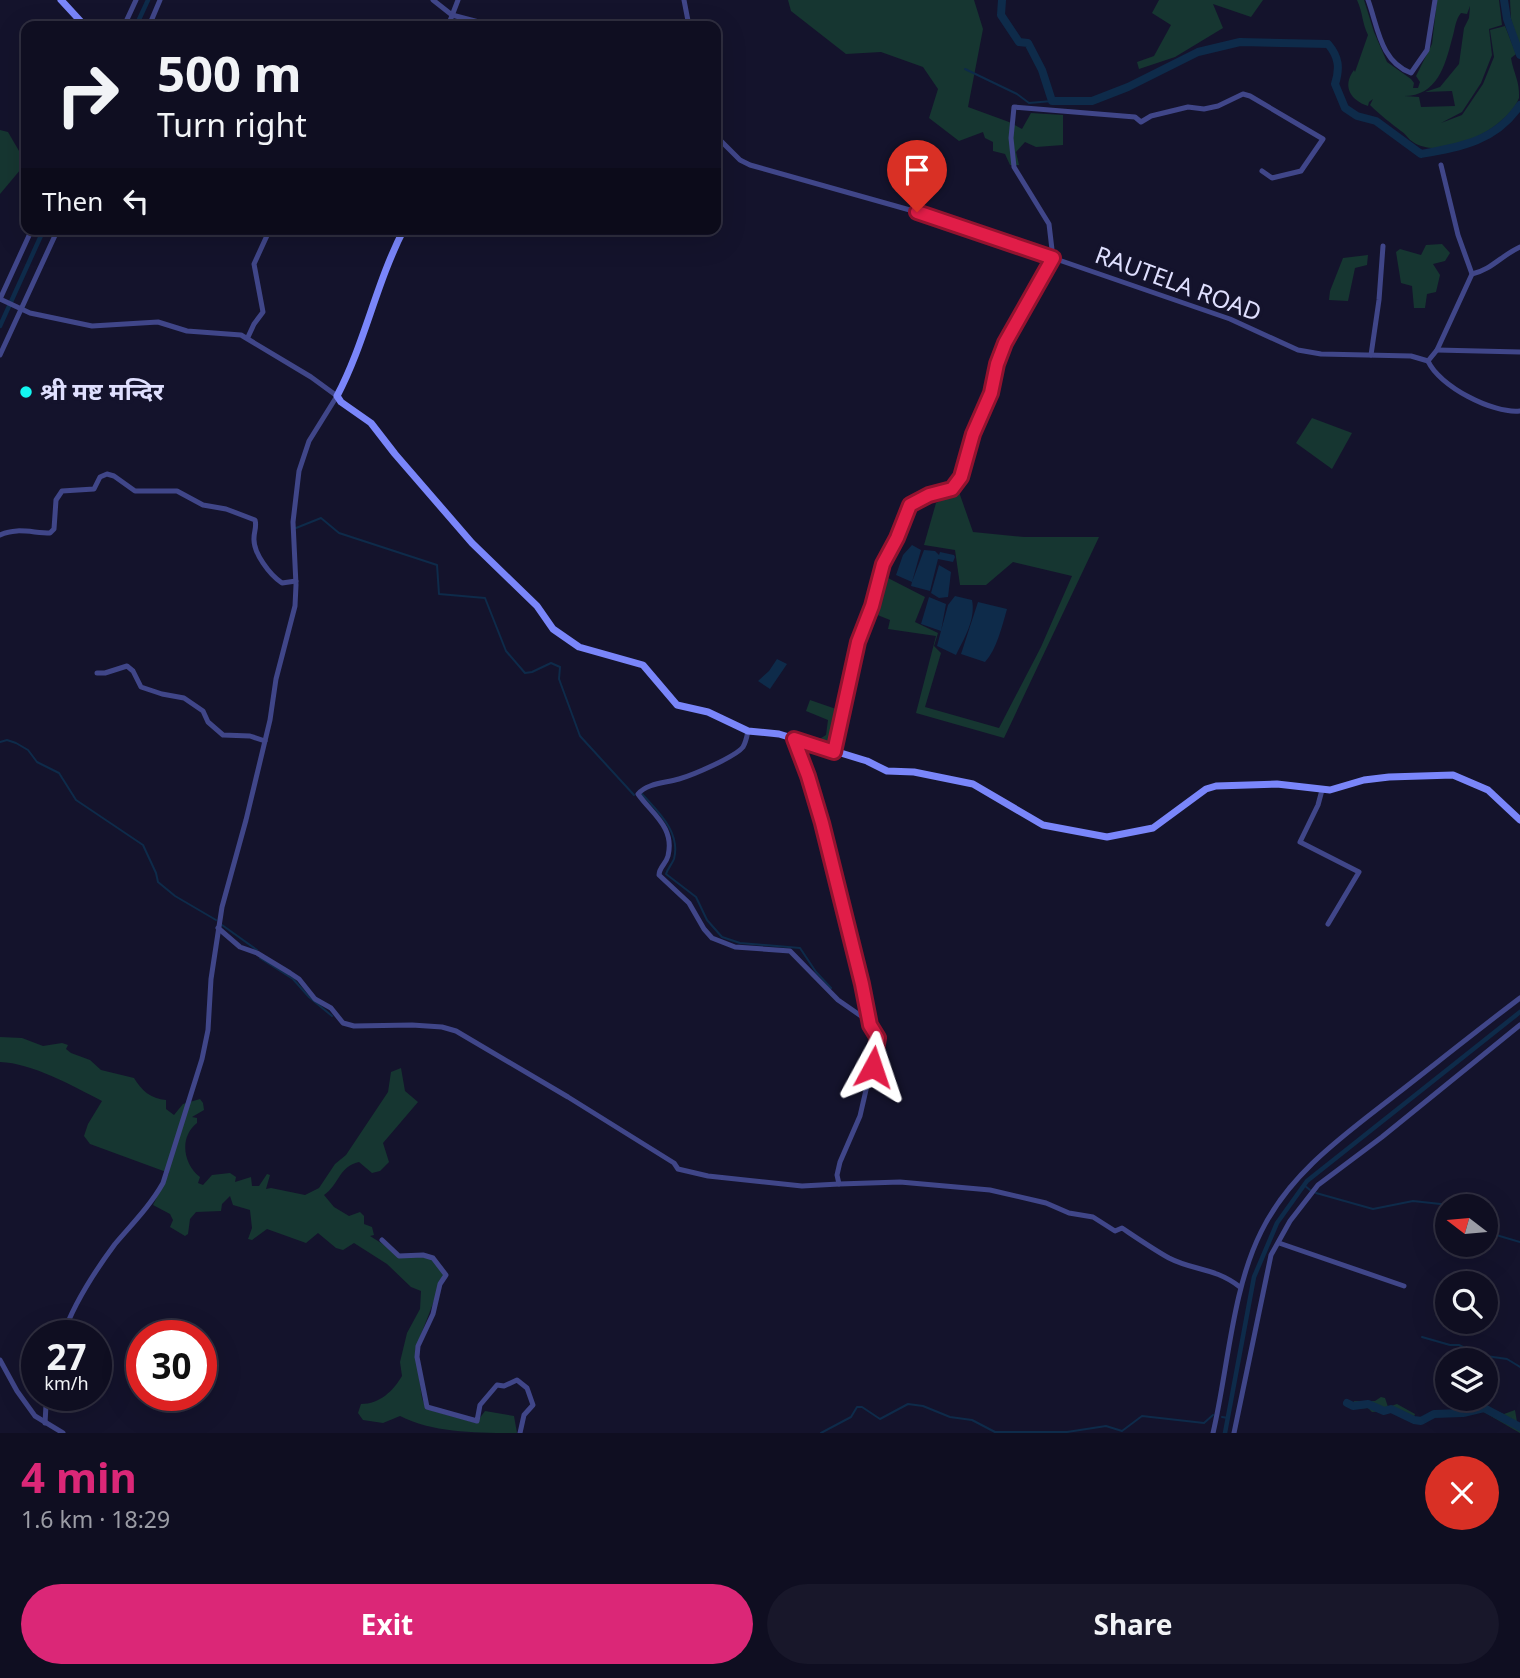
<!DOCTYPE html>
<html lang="en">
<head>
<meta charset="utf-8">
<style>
  body { margin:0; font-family:"Noto Sans","Noto Sans Devanagari",sans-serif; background:#18172a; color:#f1f3f6; height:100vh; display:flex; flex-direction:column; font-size:26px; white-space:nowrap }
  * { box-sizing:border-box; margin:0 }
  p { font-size:23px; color:#9b9ca5 }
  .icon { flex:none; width:38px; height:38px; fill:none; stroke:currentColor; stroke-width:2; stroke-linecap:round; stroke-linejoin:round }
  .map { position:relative; height:1433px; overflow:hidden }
  .drawer { display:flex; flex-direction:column; background:#0f0e21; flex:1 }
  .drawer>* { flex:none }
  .guide { position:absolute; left:21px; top:21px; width:700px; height:214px; border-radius:14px; box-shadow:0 7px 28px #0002,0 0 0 2px #2f2e3f; background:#0f0e21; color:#f1f3f6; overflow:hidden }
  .needle { width:46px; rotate:286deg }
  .fabs { position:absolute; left:1435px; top:1194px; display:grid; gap:14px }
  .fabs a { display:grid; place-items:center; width:63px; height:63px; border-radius:50%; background:#0f0e21; box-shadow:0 7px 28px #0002,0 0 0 2px #2f2e3f; font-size:35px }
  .speed { position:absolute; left:21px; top:1320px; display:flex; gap:14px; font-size:35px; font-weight:700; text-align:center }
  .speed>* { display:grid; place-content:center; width:91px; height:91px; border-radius:50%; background:#0f0e21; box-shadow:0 7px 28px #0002,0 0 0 2px #2f2e3f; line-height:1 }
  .speed small { font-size:18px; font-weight:400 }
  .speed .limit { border:10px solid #d22; background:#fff; color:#111 }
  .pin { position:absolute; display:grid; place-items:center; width:60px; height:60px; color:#fff; margin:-72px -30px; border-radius:50% 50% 50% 0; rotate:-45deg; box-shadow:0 0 7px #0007 }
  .pin .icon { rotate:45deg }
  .me { position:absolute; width:77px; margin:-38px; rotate:5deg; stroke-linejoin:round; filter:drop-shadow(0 0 5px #0008) }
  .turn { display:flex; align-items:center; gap:24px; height:147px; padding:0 21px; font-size:32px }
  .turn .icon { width:91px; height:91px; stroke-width:2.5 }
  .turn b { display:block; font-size:49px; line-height:60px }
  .then { display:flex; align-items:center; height:66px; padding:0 21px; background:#0003; gap:14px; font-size:26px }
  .round { display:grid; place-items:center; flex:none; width:74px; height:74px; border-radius:37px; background:#18172a }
  .overview { display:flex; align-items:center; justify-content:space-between; height:119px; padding:0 21px }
  h1 { font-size:42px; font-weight:700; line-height:52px; color:#db2777 }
  .button { display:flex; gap:14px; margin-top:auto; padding:14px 21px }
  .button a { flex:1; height:80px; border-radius:42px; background:#db2777; color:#fff; font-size:28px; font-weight:700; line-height:80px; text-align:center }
  .button a+a { background:#18172a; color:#f1f3f6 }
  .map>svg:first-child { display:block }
</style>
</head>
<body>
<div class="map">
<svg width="1520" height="1433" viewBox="0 0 1520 1433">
  <rect width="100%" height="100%" fill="#14132c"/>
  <g fill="#163631" fill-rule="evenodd">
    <path d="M788 0H974L983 29 968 107 1009 122 1022 129 1031 113 1063 115V145L1036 147 1025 142 1016 152 1019 165H1010L1005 154 993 151V142L985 138 983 132 959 141 929 118 938 89 923 67 881 52 846 54 791 11Z"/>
    <path d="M1159 0H1263L1251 17 1213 4 1223 28 1175 57 1139 69 1137 62 1154 56 1171 25 1152 13Z"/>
    <path d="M1357 0H1364L1374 32 1387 62 1411 79 1414 83 1413 88H1407H1418L1420 82 1416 76 1432 44 1437 0H1499L1502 25 1489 29 1492 55 1481 83 1462 112 1441 123 1462 115 1483 84 1494 57 1490 30 1505 26 1516 54 1511 58C1513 72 1520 81 1519 98 1508 128 1442 162 1413 142 1408 139 1406 134 1401 131 1392 124 1380 115 1370 105L1373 99 1369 102 1368 106C1350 100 1342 86 1354 70L1355 72 1368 35C1362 23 1363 13 1357 0ZM1470 6 1469 18 1464 28 1459 64 1440 87 1425 92 1452 91 1455 106 1421 107 1419 97 1404 96C1437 96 1445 66 1452 39 1455 30 1455 20 1461 13L1467 14Z"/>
    <path d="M1510 0H1520V49L1511 19Z"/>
    <path d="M0 130 8 132 26 163 0 194Z"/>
    <path d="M1442 244 1450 253 1445 261 1433 264 1440 275 1436 292 1427 294 1425 308H1414L1412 286 1401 283 1396 252 1400 249 1421 255 1426 245Z"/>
    <path d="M1368 255 1367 265 1355 268 1348 301 1329 300 1330 291 1343 258Z"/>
    <path d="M1312 418 1352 433 1332 469 1296 443Z"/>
    <path d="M959 492 973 532 1024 537H1099L1004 738 916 713 936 636 888 629 890 620 875 614 888 578 925 597 915 622 938 633 934 646 941 653 925 707 999 728 1041 647 1072 576 1013 562 986 585H960L955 550 924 545 936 503Z"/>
    <path d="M810 700 836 709 832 748 824 753 818 740 826 735 828 720 806 711Z"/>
    <path d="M0 1037 22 1038 43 1046 62 1043 68 1045 66 1049 71 1053 90 1060 101 1070 134 1078C141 1090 151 1099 166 1100V1109L174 1115 183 1104 200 1099 203 1103 204 1110 192 1117 197 1118V1123C179 1137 183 1164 200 1177L198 1183 203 1185 212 1175 230 1173 236 1177 235 1182 251 1177 252 1186H259L267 1174 270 1175 266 1189 271 1188 305 1195 319 1188 335 1164 346 1155 388 1092 391 1072 401 1068 405 1091 418 1102 383 1143 389 1162 380 1171 372 1173 359 1162C339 1166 339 1185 324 1195L334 1207 349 1216 360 1212 364 1216V1224L372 1227 374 1235 370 1236 405 1258 419 1256 432 1259 444 1275 415 1350 422 1398 426 1409 476 1423 485 1411 514 1416 517 1433C479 1433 433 1433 400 1416L383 1423 363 1420 358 1413 361 1404C380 1404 393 1391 402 1376L400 1362 407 1333 420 1309 421 1291 411 1287 387 1264 354 1243 343 1250 336 1248 318 1233 306 1243 267 1229 252 1240 248 1239 252 1228 250 1210 233 1205 230 1196 222 1204 221 1211 196 1212 190 1219 188 1234 185 1236 170 1227 173 1220 170 1214 153 1205 169 1173 90 1144 84 1136 88 1124 102 1101C73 1086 32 1063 0 1062Z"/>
    <path d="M1381 1397 1385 1398 1388 1407 1397 1404 1415 1414 1413 1420 1392 1411 1372 1412 1368 1408 1354 1409V1401H1375Z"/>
    <path d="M1485 1406 1504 1414 1515 1410 1517 1422 1520 1423V1433L1482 1411 1472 1412 1471 1407Z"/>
  </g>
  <g fill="#0e2b4a">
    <path d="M912 545 921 550 912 582 924 550 935 551 939 555 940 552 954 555 955 557 953 562 938 559 930 591 911 586 912 582 896 575 903 555Z"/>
    <path d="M939 565 951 572 948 597 939 598 931 593Z"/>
    <path d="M955 596 972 600C976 619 964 639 956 655L937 646 941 631 921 624 929 597 946 604 941 631 948 605Z"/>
    <path d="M978 602 1007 609C1002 626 997 649 985 662L961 654Z"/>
    <path d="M777 659 787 664 770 689 758 681 769 671Z"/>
  </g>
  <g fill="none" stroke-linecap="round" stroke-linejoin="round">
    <g stroke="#0e2b4a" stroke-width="2">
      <path d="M965 69 1017 94 1029 103 1052 101"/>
      <path d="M296 528 321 518 339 533 437 565 439 594 485 598 506 651 525 673 532 672 551 663 560 667 559 679 580 736 634 795"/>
      <path d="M0 742 7 740 16 743 28 750 37 762 59 773 76 800 143 845 156 873 158 882 175 896 216 920"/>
      <path d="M642 794C658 812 681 832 674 859 672 864 668 868 666 874L696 897 707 920 722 937 740 943 800 948 816 972 831 988"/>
      <path d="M222 925 257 950"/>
      <path d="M260 958 293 979 309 997 332 1016"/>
      <path d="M1304 1185 1310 1190"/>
      <path d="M1316 1193 1373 1209 1413 1201 1459 1206"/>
      <path d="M1486 1232 1520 1242"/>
      <path d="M1422 1337 1450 1345H1459L1479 1355 1507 1359 1520 1367"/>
      <path d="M1222 1417 1228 1418"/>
      <path d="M821 1433 851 1417 857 1407H862L880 1419 908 1404 923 1406 950 1417 972 1420 995 1432H1067L1106 1426 1122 1431 1142 1416 1204 1423 1213 1415"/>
    </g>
    <g stroke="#0e2b4a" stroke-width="4.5">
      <path d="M136 26 148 0"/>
      <path d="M0 326 44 229"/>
      <path d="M1225 1433 1254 1277 1277 1223 1307 1181 1520 1012"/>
    </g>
    <g stroke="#0e2b4a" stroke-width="8">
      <path d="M1002 0 1001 15 1019 42 1028 43 1042 70 1052 101H1092L1128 87 1198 52 1240 42 1328 44C1339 57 1340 68 1335 84L1345 108 1357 116 1376 121 1421 154C1461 147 1496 141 1520 105"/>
      <path d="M1504 0 1507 19 1520 55"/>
      <path d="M1347 1403 1353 1406 1368 1404 1384 1411 1391 1409 1414 1420 1421 1421 1434 1414 1463 1413 1484 1408 1520 1427"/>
    </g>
    <g stroke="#404689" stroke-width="5">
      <path d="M433 0 452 15 494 26"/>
      <path d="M684 0 689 26"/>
      <path d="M1368 0C1378 27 1380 61 1411 73L1427 50 1435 0"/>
      <path d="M124 26 136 0"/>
      <path d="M149 26 160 0"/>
      <path d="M448 26 458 0"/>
      <path d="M716 136 740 160 750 165 917 212 1053 258 1230 319 1298 350 1321 354 1411 356 1428 361"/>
      <path d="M1472 274C1491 270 1502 255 1520 247"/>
      <path d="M0 299 30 313 92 326 158 322 187 331 241 335 311 377 337 396 309 441 299 471 293 522 296 585 295 606 276 679 270 720 246 820 222 907 211 979 208 1030 202 1059 163 1183C150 1206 132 1224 115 1244 95 1271 74 1303 63 1335"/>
      <path d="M0 299 32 229"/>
      <path d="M248 337 254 324 263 312 254 264 270 229"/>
      <path d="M1437 350 1520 352"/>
      <path d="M0 355 58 229"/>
      <path d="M1371 355 1379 300 1383 246"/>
      <path d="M1428 361 1437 350 1472 274 1458 235 1441 165"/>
      <path d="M1428 361C1439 386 1493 414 1520 411"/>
      <path d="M0 535C16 527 33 533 50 533L54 529 56 500 62 491 94 489 100 477 107 474 114 476 135 491H177L203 505 226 509 255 520C257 527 254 531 254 538 253 553 270 575 282 583L296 581"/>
      <path d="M97 673H105L127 666 133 671 141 687 162 694 184 698 203 711 208 722 223 735 250 736 265 741"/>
      <path d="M748 731C747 736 746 742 743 747 735 757 693 775 679 779 666 783 647 783 638 794 652 814 675 827 668 856 666 864 659 867 659 875L689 903 704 929 712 938 735 947 790 951 838 1000 864 1018 874 1029 878 1038 860 1116 840 1162 837 1175 839 1184 900 1182 990 1190 1046 1203 1069 1213 1093 1217 1115 1231 1122 1228C1137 1238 1153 1249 1169 1258 1194 1271 1214 1267 1240 1287"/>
      <path d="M794 739C820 804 835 873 852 941 858 969 868 998 870 1025"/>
      <path d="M834 752 858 642 872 606 883 564 910 505 929 495 952 489 961 477 973 434 991 393 997 364 1005 343 1053 258 1049 224 1014 167 1011 138 1014 107 1135 117 1141 122 1151 116 1188 107 1204 109 1218 106 1243 94 1250 96 1323 139 1301 171 1272 178 1262 171"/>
      <path d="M1322 790 1318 805 1300 842 1359 872 1328 924"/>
      <path d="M218 928 240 947 257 953 290 973 299 979 315 999 331 1008 343 1023 354 1026 412 1025 442 1027 456 1031 568 1097 674 1163 678 1169 708 1176 802 1186 839 1184"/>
      <path d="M382 1240 399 1256 423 1255 433 1258 446 1275 440 1284 433 1314 418 1346 417 1357 427 1407 477 1421 480 1405 497 1385 504 1386 517 1380 527 1388 533 1405 524 1415 520 1433"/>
      <path d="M1279 1243 1404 1286"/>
      <path d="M0 1360 17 1391 35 1416 63 1433"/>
      <path d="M45 1423 46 1405 50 1395"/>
      <path d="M1213 1433C1228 1369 1232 1290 1261 1232 1290 1172 1347 1133 1398 1093 1439 1061 1479 1029 1520 998"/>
      <path d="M1234 1433 1271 1255 1290 1221 1318 1185 1382 1137 1520 1025"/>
    </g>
    <g stroke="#7a86fa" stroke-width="7">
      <path d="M61 0 85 26"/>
      <path d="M404 229C376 283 365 343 337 396L341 402 371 423 395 454 472 543 537 606 553 629 579 647 643 665 677 705 708 712 748 731 779 734 867 761 887 771 914 772 973 784 1043 825 1107 837 1153 828 1206 789 1216 786 1277 784 1330 790 1364 780 1389 777 1453 775 1488 790 1520 820"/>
    </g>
  </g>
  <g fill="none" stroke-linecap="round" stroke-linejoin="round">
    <g stroke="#92132f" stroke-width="18">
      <path id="route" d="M873 1067 878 1038 870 1025 862 984 822 823 808 776 794 739 834 752 858 642 872 606 883 564 897 538 910 505 929 495 952 489 961 477 973 434 991 393 997 364 1005 343 1053 258 917 212"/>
    </g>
    <use href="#route" stroke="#e11d48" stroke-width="12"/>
  </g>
  <circle fill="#13f6f1" stroke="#14132c" stroke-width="2.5" cx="26" cy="392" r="7"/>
  <g text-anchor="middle" stroke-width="7" stroke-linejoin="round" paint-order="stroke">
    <g font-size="24" fill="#dfdffe" stroke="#14132c">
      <text transform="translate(1178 284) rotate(20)" y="8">RAUTELA ROAD</text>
    </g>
    <g font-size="24" font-weight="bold" fill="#dfdffe" stroke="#14132c" text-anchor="start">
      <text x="40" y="400">श्री मष्ट मन्दिर</text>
    </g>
  </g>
</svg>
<div class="fabs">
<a><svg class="needle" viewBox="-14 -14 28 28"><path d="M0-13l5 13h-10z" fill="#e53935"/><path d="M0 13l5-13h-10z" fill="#9b9ca5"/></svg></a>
<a><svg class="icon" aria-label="search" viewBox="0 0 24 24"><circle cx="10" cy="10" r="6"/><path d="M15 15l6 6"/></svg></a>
<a><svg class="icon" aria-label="layers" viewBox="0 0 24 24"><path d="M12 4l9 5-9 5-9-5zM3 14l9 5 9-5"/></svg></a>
</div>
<div class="speed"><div>27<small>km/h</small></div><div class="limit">30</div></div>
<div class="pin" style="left:917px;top:212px;background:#d93025"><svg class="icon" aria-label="arrive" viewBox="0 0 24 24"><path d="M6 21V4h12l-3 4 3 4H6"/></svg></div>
<svg class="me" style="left:873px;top:1067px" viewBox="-20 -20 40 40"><path d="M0-17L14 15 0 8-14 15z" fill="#e11d48" stroke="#fff" stroke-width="4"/></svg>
<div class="guide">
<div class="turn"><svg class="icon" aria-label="right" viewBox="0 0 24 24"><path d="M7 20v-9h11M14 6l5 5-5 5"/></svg><div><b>500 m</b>Turn right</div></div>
<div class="then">Then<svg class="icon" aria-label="left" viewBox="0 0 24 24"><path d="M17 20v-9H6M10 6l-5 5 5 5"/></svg></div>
</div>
</div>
<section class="drawer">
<div class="overview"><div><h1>4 min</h1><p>1.6 km · 18:29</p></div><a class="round" style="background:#d93025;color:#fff"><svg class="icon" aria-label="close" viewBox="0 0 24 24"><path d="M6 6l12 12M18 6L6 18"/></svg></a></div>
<div class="button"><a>Exit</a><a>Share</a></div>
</section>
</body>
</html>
